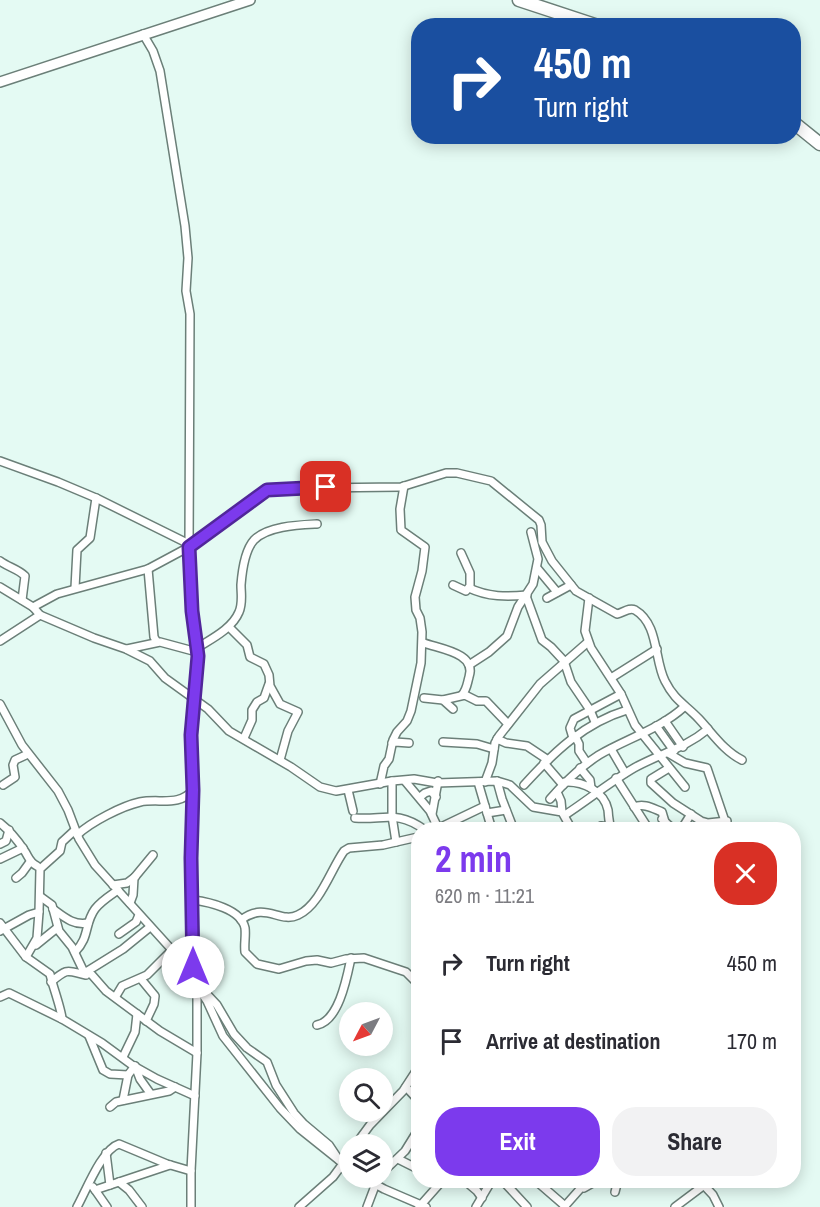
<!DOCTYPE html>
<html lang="en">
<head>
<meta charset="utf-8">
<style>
  body { margin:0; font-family:"Archivo Narrow",sans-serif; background:#f2f2f3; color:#2b2b33; height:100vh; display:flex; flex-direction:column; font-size:22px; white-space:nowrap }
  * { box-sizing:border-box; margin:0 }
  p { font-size:20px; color:#7c7c81 }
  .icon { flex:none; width:33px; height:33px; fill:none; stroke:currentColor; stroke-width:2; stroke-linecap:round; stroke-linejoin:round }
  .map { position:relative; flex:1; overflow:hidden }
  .sheet { position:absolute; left:411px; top:822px; width:390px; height:366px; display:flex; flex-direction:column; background:#fff; border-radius:24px; box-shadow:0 3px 15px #0003 }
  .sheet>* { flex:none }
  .banner { position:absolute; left:411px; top:18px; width:390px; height:126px; border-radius:24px; box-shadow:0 3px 15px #0003; background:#1a4fa0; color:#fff; overflow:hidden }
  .needle { width:39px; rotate:229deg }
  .fabs { position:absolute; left:339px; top:1002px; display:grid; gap:12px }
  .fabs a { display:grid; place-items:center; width:54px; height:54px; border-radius:50%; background:#fff; box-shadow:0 3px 15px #0003; font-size:30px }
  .pin { position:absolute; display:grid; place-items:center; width:51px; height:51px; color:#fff; margin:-26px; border-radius:12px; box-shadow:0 3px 9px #0006 }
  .me { position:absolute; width:66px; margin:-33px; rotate:0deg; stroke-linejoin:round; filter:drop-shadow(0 0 4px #0008) }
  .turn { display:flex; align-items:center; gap:21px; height:126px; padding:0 24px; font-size:27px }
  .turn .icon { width:78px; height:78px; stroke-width:2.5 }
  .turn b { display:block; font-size:42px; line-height:51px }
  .round { display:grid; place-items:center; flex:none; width:63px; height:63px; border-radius:24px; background:#f2f2f3 }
  .summary { display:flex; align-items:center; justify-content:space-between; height:102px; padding:0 24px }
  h1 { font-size:36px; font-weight:700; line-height:45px; color:#7c3aed }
  .action { display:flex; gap:12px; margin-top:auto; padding:12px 24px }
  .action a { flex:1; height:69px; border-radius:24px; background:#7c3aed; color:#fff; font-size:24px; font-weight:700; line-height:69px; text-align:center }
  .action a+a { background:#f2f2f3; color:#2b2b33 }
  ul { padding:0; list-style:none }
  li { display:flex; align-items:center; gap:18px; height:78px; padding:0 24px }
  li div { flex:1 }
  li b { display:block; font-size:22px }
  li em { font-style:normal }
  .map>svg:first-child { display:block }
</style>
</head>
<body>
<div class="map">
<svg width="820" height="1207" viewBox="0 0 820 1207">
  <rect width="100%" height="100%" fill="#e4faf3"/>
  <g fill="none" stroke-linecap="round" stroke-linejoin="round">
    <g stroke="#6b7f78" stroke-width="10">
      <g id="minor">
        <path d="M143 34 153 51 160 71 185 226 188 258 186 291 190 314 189 547 192 611 198 656 191 735 193 778 191 858 194 979"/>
        <path d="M0 461 58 482 96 498 189 544"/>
        <path d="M0 561C8 567 18 569 25 576L22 600"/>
        <path d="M537 568 557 592"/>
        <path d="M148 569 154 637 157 642"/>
        <path d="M453 585 466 591 470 586V573L461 553"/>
        <path d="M0 587 33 607 40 615"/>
        <path d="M75 588 77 550 90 538 96 498"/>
        <path d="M469 588C488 597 507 597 527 595"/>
        <path d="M526 596 542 640 551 647 564 661 571 682 590 710 595 722"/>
        <path d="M547 598 571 585"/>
        <path d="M589 598 585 631 591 648 621 694 635 725 685 787"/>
        <path d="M33 607 57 594 148 569 189 547 267 491 314 488 401 487 446 473H457L491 481 539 520 541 525 542 542 552 561 576 591 617 614C623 613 629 607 635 610 659 624 654 660 665 681 675 701 685 704 699 719 713 734 724 751 742 760"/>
        <path d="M229 627 247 645 250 657 264 664 269 675 270 686 280 704 298 712 288 731 280 760"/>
        <path d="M0 641 40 615 94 638 126 649 150 661 165 678 208 709 229 731 291 767 320 787 336 791 392 781 414 779 437 783 497 781 510 785 533 807 562 812 572 830"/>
        <path d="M424 643C440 649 477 653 469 677 467 684 467 689 462 695"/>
        <path d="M197 648C211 639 232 629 239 612 243 603 241 594 241 585 242 572 245 550 254 540 268 526 298 525 317 524"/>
        <path d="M127 649 160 642 197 652"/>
        <path d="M469 665 489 652 507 636 518 607 533 584 538 559 531 532"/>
        <path d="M611 678 657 649"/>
        <path d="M424 698 443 700 453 709"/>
        <path d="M443 700 465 695 477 701H486L508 724"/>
        <path d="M0 704 22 745 58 791 68 810 79 839 95 865 172 950 194 979 197 995V1053L191 1171V1207"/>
        <path d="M665 721 683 747"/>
        <path d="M656 726 674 751"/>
        <path d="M575 736 579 744V751L587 763"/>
        <path d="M244 738 252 720V710L257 702 264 698 269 684"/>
        <path d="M573 738 570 728 574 719 621 694"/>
        <path d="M497 739 506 743 527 746 548 760"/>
        <path d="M443 742 477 744 494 749"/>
        <path d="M392 743 395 742 409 743"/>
        <path d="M611 749 625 773"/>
        <path d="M668 753 685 763 707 768 728 830"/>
        <path d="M544 763 563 785"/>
        <path d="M580 768 590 780 591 788"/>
        <path d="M669 768 651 779V783L673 803 701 821 708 823 727 821"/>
        <path d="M616 778 646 825"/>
        <path d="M392 781V816L396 842"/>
        <path d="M405 781 430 811 439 830"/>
        <path d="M497 781 502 799 514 830"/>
        <path d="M478 782 492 830"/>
        <path d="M485 782 492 763 495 743 499 736 540 684 588 642"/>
        <path d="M565 782C583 781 604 791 608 810 609 818 608 822 612 830"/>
        <path d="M380 784 384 766 389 759 393 740 397 732 407 721 411 711 421 663 422 632 420 618 416 610 415 597 422 571 425 547 401 530 400 509 404 486"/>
        <path d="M3 785 15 777 13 765 15 760 28 754"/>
        <path d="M524 785C554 752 584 723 627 710"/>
        <path d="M348 790 353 811"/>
        <path d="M557 792 561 801 562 812"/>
        <path d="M420 797 425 793 431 791 436 797"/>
        <path d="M550 799C565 782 580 767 599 755 626 739 660 729 684 707"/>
        <path d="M634 807C644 803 652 808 662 812L665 822"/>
        <path d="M487 813 506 810"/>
        <path d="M432 814 438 781"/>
        <path d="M565 815C588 800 610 782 634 768 661 753 684 749 708 729"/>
        <path d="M355 818C385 820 397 810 425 830"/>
        <path d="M662 819 674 830"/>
        <path d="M0 823C9 830 18 841 24 850 29 857 29 862 37 866"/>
        <path d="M439 828 485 806"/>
        <path d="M597 830 601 826 610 827"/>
        <path d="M681 830 691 814"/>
        <path d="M77 835C91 822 122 806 140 802 159 798 179 807 193 790"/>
        <path d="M0 844 6 841 9 830"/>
        <path d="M0 859 23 848"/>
        <path d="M16 878 22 873 30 862"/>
        <path d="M113 885 127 883 135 877"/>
        <path d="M41 897 52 905 59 931 72 947 83 970 92 975 106 991 160 1031 197 1053"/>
        <path d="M193 900C209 902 241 909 245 928 246 936 244 944 245 952L257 964 279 969 306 961 317 960 331 963 346 959 364 958 406 972 418 984"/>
        <path d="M130 903 133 895 134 878 153 855"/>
        <path d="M53 909C64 917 74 926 88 923"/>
        <path d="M241 920C266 901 279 924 298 915 320 905 331 869 344 851L349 848 383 845 418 837"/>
        <path d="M0 923 26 957 50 974C52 984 62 1011 62 1019"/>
        <path d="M0 931 29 915 39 912 40 869 60 851 62 842 75 830"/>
        <path d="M119 934 136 922 139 915"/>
        <path d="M36 945 57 928"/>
        <path d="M75 952C90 937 84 924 95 909 101 901 111 895 118 890"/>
        <path d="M26 957 37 938 39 912"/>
        <path d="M86 972 123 949 150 927"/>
        <path d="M141 979 155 996 154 1004 146 1021"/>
        <path d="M51 982C69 967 67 971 86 975"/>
        <path d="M197 986 207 1001 223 1036 280 1108 300 1129 350 1169"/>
        <path d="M202 989 217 1005 234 1034 247 1048 267 1062 276 1085 294 1113 304 1124 329 1145 339 1160"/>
        <path d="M116 996 122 986 147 975 172 950"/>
        <path d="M0 997 9 993 62 1019 102 1043 132 1065 157 1079 195 1096"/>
        <path d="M317 1025C339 1021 347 977 351 958"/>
        <path d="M89 1036 103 1070 110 1074 128 1075"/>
        <path d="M123 1057 135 1032 137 1014"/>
        <path d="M135 1066 140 1079 150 1093"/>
        <path d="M406 1087 418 1100"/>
        <path d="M123 1100 128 1075 135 1066"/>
        <path d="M110 1107 116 1102 169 1091 175 1087"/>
        <path d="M356 1144 370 1125 403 1091 418 1068"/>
        <path d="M106 1153 110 1185"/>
        <path d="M398 1159 418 1169"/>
        <path d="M382 1173 405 1151 418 1130"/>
        <path d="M364 1178 384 1189 426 1207"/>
        <path d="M464 1180 477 1191 482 1198"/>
        <path d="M502 1180 527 1207"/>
        <path d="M535 1180 565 1206"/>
        <path d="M699 1180 713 1195 719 1207"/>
        <path d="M119 1182 129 1190 142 1207"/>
        <path d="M93 1187 107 1207"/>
        <path d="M584 1188 598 1180"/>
        <path d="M95 1190 170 1165"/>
        <path d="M615 1192 618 1180"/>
        <path d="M77 1207C86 1191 102 1149 119 1144L167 1164 191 1171"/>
        <path d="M299 1207 333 1177 350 1154"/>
        <path d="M367 1207 378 1178"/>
        <path d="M419 1207 443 1180"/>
        <path d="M476 1207 492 1180"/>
        <path d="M564 1207 588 1180"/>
        <path d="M675 1207 703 1186"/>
      </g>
    </g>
    <g stroke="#6b7f78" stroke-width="12">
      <path id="secondary" d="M0 82 250 0"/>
    </g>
    <g stroke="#6b7f78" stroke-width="15">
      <g id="trunk">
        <path d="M519 0 598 26"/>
        <path d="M794 123 820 144"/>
      </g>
    </g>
    <use href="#minor" stroke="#fff" stroke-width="7"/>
    <use href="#secondary" stroke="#fff" stroke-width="9"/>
    <use href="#trunk" stroke="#fff" stroke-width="12"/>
  </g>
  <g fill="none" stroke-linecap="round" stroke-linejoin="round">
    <g stroke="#51269a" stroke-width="15">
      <path id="route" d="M193 967 191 858 193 790 191 735 198 656 192 611 189 547 267 490 326 487"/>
    </g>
    <use href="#route" stroke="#7c3aed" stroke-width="10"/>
  </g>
</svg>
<div class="fabs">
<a><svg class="needle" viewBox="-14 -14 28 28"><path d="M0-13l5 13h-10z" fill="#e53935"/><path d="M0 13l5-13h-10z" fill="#7c7c81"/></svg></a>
<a><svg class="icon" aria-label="search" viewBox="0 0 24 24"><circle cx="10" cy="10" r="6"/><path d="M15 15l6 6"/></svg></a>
<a><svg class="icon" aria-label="layers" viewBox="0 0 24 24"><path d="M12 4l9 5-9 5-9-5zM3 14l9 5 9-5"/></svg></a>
</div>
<div class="pin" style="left:326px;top:487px;background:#d93025"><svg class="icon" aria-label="arrive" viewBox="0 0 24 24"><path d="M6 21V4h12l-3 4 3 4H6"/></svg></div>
<svg class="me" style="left:193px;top:967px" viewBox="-20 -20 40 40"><circle r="19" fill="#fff"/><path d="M0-13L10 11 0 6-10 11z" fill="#7c3aed"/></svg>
<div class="banner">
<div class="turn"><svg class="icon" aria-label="right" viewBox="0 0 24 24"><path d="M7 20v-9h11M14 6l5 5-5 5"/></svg><div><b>450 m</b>Turn right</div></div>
</div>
<section class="sheet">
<div class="summary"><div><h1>2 min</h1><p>620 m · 11:21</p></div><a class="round" style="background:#d93025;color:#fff"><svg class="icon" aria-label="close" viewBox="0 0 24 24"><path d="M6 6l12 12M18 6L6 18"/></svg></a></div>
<ul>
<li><svg class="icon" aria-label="right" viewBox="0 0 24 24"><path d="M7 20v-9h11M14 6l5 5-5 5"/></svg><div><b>Turn right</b></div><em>450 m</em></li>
<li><svg class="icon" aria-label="arrive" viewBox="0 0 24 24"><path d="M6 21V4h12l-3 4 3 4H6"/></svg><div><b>Arrive at destination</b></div><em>170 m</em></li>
</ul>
<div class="action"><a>Exit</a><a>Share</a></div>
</section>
</div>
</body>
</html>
